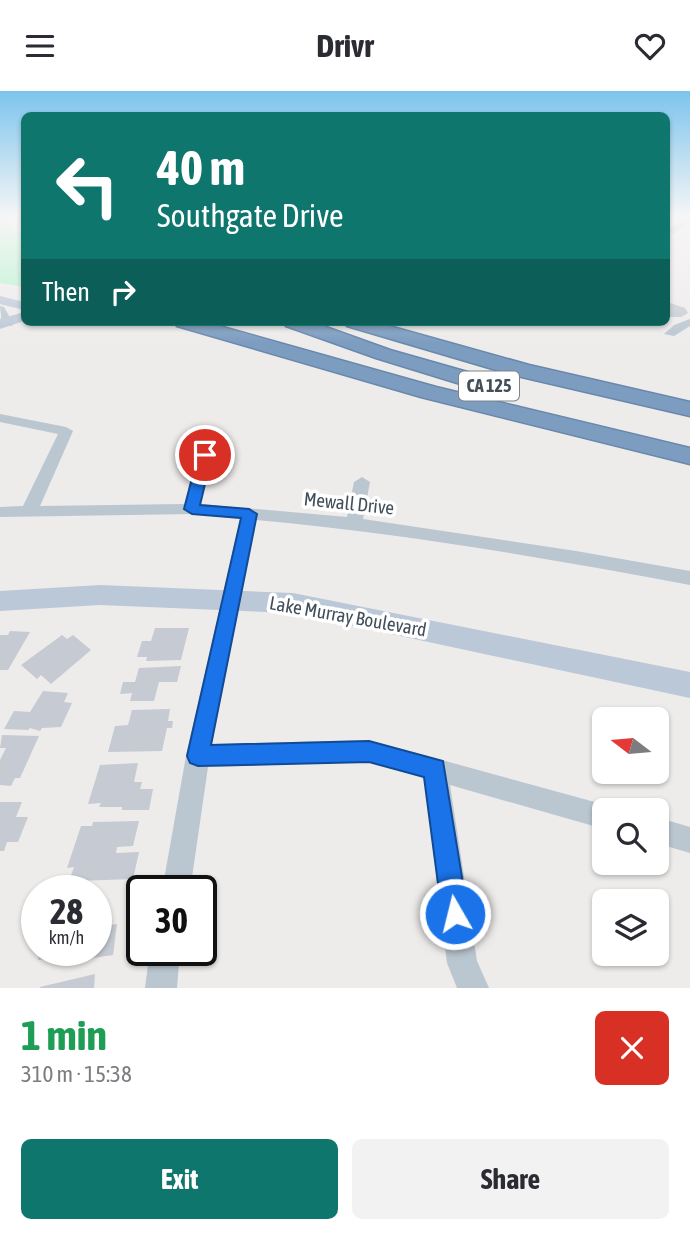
<!DOCTYPE html>
<html lang="en">
<head>
<meta charset="utf-8">
<style>
  body { margin:0; font-family:"Asap Condensed",sans-serif; background:#f2f2f3; color:#2b2b33; height:100vh; display:flex; flex-direction:column; font-size:26px; white-space:nowrap }
  * { box-sizing:border-box; margin:0 }
  p { font-size:23px; color:#7c7c81 }
  .icon { flex:none; width:38px; height:38px; fill:none; stroke:currentColor; stroke-width:2; stroke-linecap:round; stroke-linejoin:round }
  .map { position:relative; height:897px; overflow:hidden }
  .panel { display:flex; flex-direction:column; background:#fff; flex:1 }
  .panel>* { flex:none }
  .hud { position:absolute; left:21px; top:21px; width:649px; height:214px; border-radius:10px; box-shadow:0 2px 5px #0004; background:#0f766e; color:#fff; overflow:hidden }
  .needle { width:46px; rotate:286deg }
  .buttons { position:absolute; left:592px; top:616px; display:grid; gap:14px }
  .buttons a { display:grid; place-items:center; width:77px; height:77px; border-radius:10px; background:#fff; box-shadow:0 2px 5px #0004; font-size:35px }
  .speed { position:absolute; left:21px; top:784px; display:flex; gap:14px; font-size:35px; font-weight:700; text-align:center }
  .speed>* { display:grid; place-content:center; width:91px; height:91px; border-radius:50%; background:#fff; box-shadow:0 2px 5px #0004; line-height:1 }
  .speed small { font-size:18px; font-weight:400 }
  .speed .limit { border:4px solid #111; border-radius:10px; background:#fff; color:#111 }
  .pin { position:absolute; display:grid; place-items:center; width:60px; height:60px; color:#fff; margin:-30px; border:4px solid #fff; border-radius:50%; box-shadow:0 2px 7px #0007 }
  .me { position:absolute; width:77px; margin:-38px; rotate:352deg; stroke-linejoin:round; filter:drop-shadow(0 0 5px #0008) }
  .turn { display:flex; align-items:center; gap:24px; height:147px; padding:0 21px; font-size:32px }
  .turn .icon { width:91px; height:91px; stroke-width:2.5 }
  .turn b { display:block; font-size:49px; line-height:60px }
  .then { display:flex; align-items:center; height:66px; padding:0 21px; background:#0003; gap:14px; font-size:26px }
  .round { display:grid; place-items:center; flex:none; width:74px; height:74px; border-radius:10px; background:#f2f2f3 }
  .overview { display:flex; align-items:center; justify-content:space-between; height:119px; padding:0 21px }
  h1 { font-size:42px; font-weight:700; line-height:52px; color:#1e9e55 }
  .primary-button { display:flex; gap:14px; margin-top:auto; padding:14px 21px }
  .primary-button a { flex:1; height:80px; border-radius:10px; background:#0f766e; color:#fff; font-size:28px; font-weight:700; line-height:80px; text-align:center }
  .primary-button a+a { background:#f2f2f3; color:#2b2b33 }
  header { display:flex; justify-content:space-between; align-items:center; height:91px; padding:0 21px; background:#fff; font-size:32px; font-weight:700 }
  .map>svg:first-child { display:block }
</style>
</head>
<body>
<header><svg class="icon" aria-label="menu" viewBox="0 0 24 24"><path d="M4 6h16M4 12h16M4 18h16"/></svg>Drivr<svg class="icon" aria-label="heart" viewBox="0 0 24 24"><path d="M12 20l-8-8c-3-5 5-10 8-4 3-6 11-1 8 4z"/></svg></header>
<div class="map">
<svg width="690" height="897" viewBox="0 0 690 897">
  <rect width="100%" height="100%" fill="#eeebeb"/>
  <path fill="#b3f2cb" d="M0 126 24 145V196L0 192Z"/>
  <g fill="#c6cad2">
    <path d="M667 211 685 217 688 222 681 226H667Z"/>
    <path d="M155 537H189L181 569 146 570 147 566H137L142 550H151Z"/>
    <path d="M10 540 30 541 8 579H0V544H8Z"/>
    <path d="M62 544 67 548 73 544 91 559 51 593 41 584 37 588 21 574Z"/>
    <path d="M181 575 177 591H159L154 610H130L132 602 120 603 123 591H135L139 577Z"/>
    <path d="M43 600 68 602 64 611 72 612 61 636 42 637 40 640 30 637 28 639 4 638 14 620 30 621Z"/>
    <path d="M170 618 168 630H173L172 637H167L162 660 108 661 115 635 128 634 132 619Z"/>
    <path d="M2 644 39 645 20 687H15L11 695 0 694V669L6 657H0Z"/>
    <path d="M138 672 134 691H142L140 698H153L149 719H122V716H99L101 712 88 713 100 674Z"/>
    <path d="M0 711H22L16 726H28L18 751H7L4 760H0Z"/>
    <path d="M139 730 133 755 117 756 116 762 139 761 133 788 76 790 77 787H70L74 776 67 777 81 735H92L93 731Z"/>
    <path d="M117 833 113 864 79 869V863L38 869 40 859H96V836Z"/>
    <path d="M95 883 94 897H40V896Z"/>
  </g>
  <g fill="none" stroke-linecap="round" stroke-linejoin="round">
    <g stroke="#6888ac" stroke-width="3">
      <g id="motorway">
        <path d="M24 126V131L17 127V126Z"/>
        <path d="M174 231H205L436 296 690 357V373L421 306 177 235Z"/>
        <path d="M283 231H312L390 259 499 290 502 295 499 300H483L376 267 286 235Z"/>
        <path d="M344 231H375L529 274 690 311V325L513 284 347 235Z"/>
      </g>
    </g>
    <g fill="#bac6d0" fill-rule="evenodd">
      <path d="M687 126H690V131L675 142H669V138Z"/>
      <path d="M690 228V235L674 245 664 243 674 234Z"/>
      <path d="M0 323 66 336 73 340 40 415 185 413 198 364 205 360 212 364 201 413 347 426 354 391 362 386 370 391 363 428 576 460 690 480V494C546 467 402 442 256 429L212 653 369 649 613 716 615 719H604V738L450 694 477 870 489 897H457L447 872 424 687 369 671 208 676 190 800H162L186 665 240 428 192 423 0 426V416L23 415 58 343 0 331Z"/>
      <path d="M656 726 690 736V762L656 752Z"/>
      <path d="M150 859H180L177 897H145Z"/>
    </g>
    <path fill="#bac6d0" fill-rule="evenodd" d="M0 215 4 216 13 232 12 235H2Z"/>
    <g fill="#bbc8d7" fill-rule="evenodd">
      <path d="M0 205 24 211V219L0 213Z"/>
      <path d="M24 221V230L0 238V228Z"/>
      <path d="M100 494 293 502 690 581V607L293 522 100 514 0 520V500Z"/>
    </g>
    <use href="#motorway" fill="#7d9dc0" fill-rule="evenodd"/>
  </g>
  <linearGradient id="sky" x2="0" y2="1"><stop stop-color="#7cc4ed"/><stop offset="0.5" stop-color="#f7f6f6"/><stop offset="1" stop-color="#f7f6f6" stop-opacity="0"/></linearGradient>
  <rect width="690" height="252" fill="url(#sky)"/>
  <path fill="#1a73e8" stroke="#114b97" stroke-width="2" d="M205 360 212 364 200 414 249 418 257 423 211 654 369 650 443 670 468 823 465 833 455 837 446 833 442 823 424 686 369 671 198 675 190 672 187 665 241 427 192 423 184 418 198 364Z"/>
  <g text-anchor="middle" stroke-width="7" stroke-linejoin="round" paint-order="stroke">
    <rect fill="#fff" stroke="#7b848c" stroke-width="2" x="459" y="280.5" width="60" height="29" rx="5"/>
    <g font-size="18" font-weight="bold" fill="#424f5a">
      <text x="489" y="301">CA 125</text>
    </g>
    <g font-size="19" fill="#424f5a" stroke="#fff">
      <text transform="translate(349 412) rotate(6)" y="7">Mewall Drive</text>
      <text transform="translate(348 525) rotate(10)" y="7">Lake Murray Boulevard</text>
    </g>
  </g>
</svg>
<div class="buttons">
<a><svg class="needle" viewBox="-14 -14 28 28"><path d="M0-13l5 13h-10z" fill="#e53935"/><path d="M0 13l5-13h-10z" fill="#7c7c81"/></svg></a>
<a><svg class="icon" aria-label="search" viewBox="0 0 24 24"><circle cx="10" cy="10" r="6"/><path d="M15 15l6 6"/></svg></a>
<a><svg class="icon" aria-label="layers" viewBox="0 0 24 24"><path d="M12 4l9 5-9 5-9-5zM3 14l9 5 9-5"/></svg></a>
</div>
<div class="speed"><div>28<small>km/h</small></div><div class="limit">30</div></div>
<div class="pin" style="left:205px;top:364px;background:#d93025"><svg class="icon" aria-label="arrive" viewBox="0 0 24 24"><path d="M6 21V4h12l-3 4 3 4H6"/></svg></div>
<svg class="me" style="left:455px;top:823px" viewBox="-20 -20 40 40"><circle r="17" fill="#1a73e8" stroke="#fff" stroke-width="3"/><path d="M0-11L8 9 0 5-8 9z" fill="#fff"/></svg>
<div class="hud">
<div class="turn"><svg class="icon" aria-label="left" viewBox="0 0 24 24"><path d="M17 20v-9H6M10 6l-5 5 5 5"/></svg><div><b>40 m</b>Southgate Drive</div></div>
<div class="then">Then<svg class="icon" aria-label="right" viewBox="0 0 24 24"><path d="M7 20v-9h11M14 6l5 5-5 5"/></svg></div>
</div>
</div>
<section class="panel">
<div class="overview"><div><h1>1 min</h1><p>310 m · 15:38</p></div><a class="round" style="background:#d93025;color:#fff"><svg class="icon" aria-label="close" viewBox="0 0 24 24"><path d="M6 6l12 12M18 6L6 18"/></svg></a></div>
<div class="primary-button"><a>Exit</a><a>Share</a></div>
</section>
</body>
</html>
